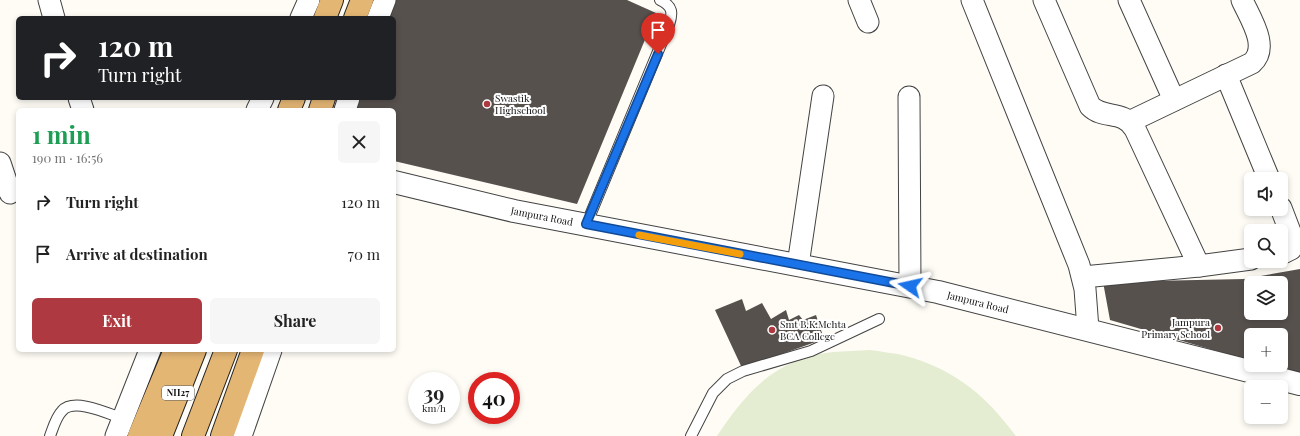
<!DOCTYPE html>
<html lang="en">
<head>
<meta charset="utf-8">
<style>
  body { margin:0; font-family:"Playfair Display",serif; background:#f6f6f6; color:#222; height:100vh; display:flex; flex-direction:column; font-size:15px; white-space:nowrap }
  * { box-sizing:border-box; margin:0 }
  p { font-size:13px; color:#767676 }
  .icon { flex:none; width:22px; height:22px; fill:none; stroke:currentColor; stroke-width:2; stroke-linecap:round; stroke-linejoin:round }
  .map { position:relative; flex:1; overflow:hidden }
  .drawer { position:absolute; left:16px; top:108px; width:380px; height:244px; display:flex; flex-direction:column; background:#fff; border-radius:6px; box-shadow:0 2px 6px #0003 }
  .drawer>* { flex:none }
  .top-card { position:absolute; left:16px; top:16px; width:380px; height:84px; border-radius:6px; box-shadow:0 2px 6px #0003; background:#202124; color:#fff; overflow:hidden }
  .tools { position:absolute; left:1244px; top:172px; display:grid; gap:8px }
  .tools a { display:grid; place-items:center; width:44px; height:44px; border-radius:6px; background:#fff; box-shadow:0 2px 6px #0003; font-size:20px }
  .speed { position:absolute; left:408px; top:372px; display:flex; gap:8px; font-size:20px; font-weight:700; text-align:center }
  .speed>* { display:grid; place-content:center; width:52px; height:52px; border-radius:50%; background:#fff; box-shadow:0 2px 6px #0003; line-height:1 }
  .speed small { font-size:10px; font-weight:400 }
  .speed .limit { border:6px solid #d22; background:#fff; color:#111 }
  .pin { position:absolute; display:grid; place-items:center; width:34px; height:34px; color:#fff; margin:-41px -17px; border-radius:50% 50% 50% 0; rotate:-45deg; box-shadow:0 0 4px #0007 }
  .pin .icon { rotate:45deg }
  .me { position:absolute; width:44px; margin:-22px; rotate:281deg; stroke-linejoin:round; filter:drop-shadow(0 0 3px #0008) }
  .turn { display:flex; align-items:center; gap:14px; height:84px; padding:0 16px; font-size:18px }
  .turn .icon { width:52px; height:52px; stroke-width:2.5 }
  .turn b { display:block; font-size:28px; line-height:34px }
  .round { display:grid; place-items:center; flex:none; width:42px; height:42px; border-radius:6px; background:#f6f6f6 }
  .head { display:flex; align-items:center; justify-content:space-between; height:68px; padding:0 16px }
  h1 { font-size:24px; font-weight:700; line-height:30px; color:#1e9e55 }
  .cta { display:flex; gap:8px; margin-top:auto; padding:8px 16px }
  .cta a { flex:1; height:46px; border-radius:6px; background:#af3940; color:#fff; font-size:16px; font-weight:700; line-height:46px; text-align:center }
  .cta a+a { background:#f6f6f6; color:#222 }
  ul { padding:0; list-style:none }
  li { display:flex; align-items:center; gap:12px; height:52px; padding:0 16px }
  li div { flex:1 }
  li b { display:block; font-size:15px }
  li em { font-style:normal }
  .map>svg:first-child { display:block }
</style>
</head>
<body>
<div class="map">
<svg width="1300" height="436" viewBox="0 0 1300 436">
  <rect width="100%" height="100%" fill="#fefcf5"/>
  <path fill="#e4edd2" d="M870 350C882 352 895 353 906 356 956 370 986 396 1016 436H717C746 392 776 358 833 352 845 351 857 351 870 350Z"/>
  <g fill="#57514e" fill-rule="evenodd">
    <path d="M395 0H627L656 13 577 204 394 161V110H353L358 98H394V18H388Z"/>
    <path d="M1300 269V373L1269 365H1281V335H1251V361L1110 320 1103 282 1244 279ZM1251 283H1281V313H1251Z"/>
    <path d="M742 299 746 311 762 303 771 319 786 310 789 320 799 315 803 320 816 315 824 339 742 368 715 310Z"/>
  </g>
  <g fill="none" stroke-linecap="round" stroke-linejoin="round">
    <g stroke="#434343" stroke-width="12">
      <g id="service">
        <path d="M586 225 669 25C673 13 673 6 660 0"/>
        <path d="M50 436C53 428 56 417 62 411 74 397 109 414 124 419"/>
        <path d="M691 436 713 393 727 379 743 371 811 351 879 319"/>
      </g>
    </g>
    <g stroke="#434343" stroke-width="23">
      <g id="minor">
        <path d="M49 0 54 18"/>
        <path d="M859 0 868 22"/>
        <path d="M972 0 1079 265 1085 289 1088 329"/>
        <path d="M1044 0 1090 106C1104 120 1123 109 1135 129L1199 266"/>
        <path d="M1129 0 1174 100"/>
        <path d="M301 18 309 0"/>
        <path d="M378 18 385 0"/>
        <path d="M1226 75 1269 179"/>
        <path d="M909 97 910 286"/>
        <path d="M79 98 83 110"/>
        <path d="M257 110 263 98"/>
        <path d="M345 110 349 98"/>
        <path d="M1131 121 1252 63C1270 47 1250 18 1242 0"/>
        <path d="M0 163 10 193"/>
        <path d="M1281 208 1294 242 1291 249 1281 254"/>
        <path d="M798 265 823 96"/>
        <path d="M1083 277 1199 266 1251 259"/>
        <path d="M116 436 150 350"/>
        <path d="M241 436 271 350"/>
      </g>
    </g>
    <g stroke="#434343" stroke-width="24">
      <path id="tertiary" d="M394 182 514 211 938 292 1300 384"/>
    </g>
    <g stroke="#212121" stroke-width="24">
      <g id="trunk">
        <path d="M325 18 332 0"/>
        <path d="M355 18 362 0"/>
        <path d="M289 110 294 98"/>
        <path d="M320 110 324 98"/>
        <path d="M139 436 175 350"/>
        <path d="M161 436 195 350"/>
        <path d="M193 436 226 350"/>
        <path d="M222 436 253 350"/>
      </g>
    </g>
    <use href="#service" stroke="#fff" stroke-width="10"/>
    <use href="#minor" stroke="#fff" stroke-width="21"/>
    <use href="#tertiary" stroke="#fff" stroke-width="22"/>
    <use href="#trunk" stroke="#e4b674" stroke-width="22"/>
  </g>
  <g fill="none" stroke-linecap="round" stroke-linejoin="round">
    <g stroke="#114b97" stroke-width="10">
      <path id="route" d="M658 54 586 224 910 286"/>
    </g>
    <use href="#route" stroke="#1a73e8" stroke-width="7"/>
    <path stroke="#f59e0b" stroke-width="7" d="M639 235 740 254"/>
  </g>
  <g fill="#af3940" stroke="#fff" stroke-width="1.5">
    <circle cx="487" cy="104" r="4"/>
    <circle cx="1218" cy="328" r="4"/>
    <circle cx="772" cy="330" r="4"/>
  </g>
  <g text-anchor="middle" stroke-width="4" stroke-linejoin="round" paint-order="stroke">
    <rect fill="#fff" stroke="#585858" stroke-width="1" x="162" y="386" width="32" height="14" rx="3"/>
    <g font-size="9" font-weight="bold" fill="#101010">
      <text x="178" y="396">NH27</text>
    </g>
    <g font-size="10" fill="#101010" stroke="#fff" text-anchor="start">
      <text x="495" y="102">Swastik<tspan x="495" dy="12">Highschool</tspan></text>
      <text x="1210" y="326" text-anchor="end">Jampura<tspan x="1210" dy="12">Primary School</tspan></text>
      <text x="780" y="328">Smt B.K.Mehta<tspan x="780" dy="12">BCA College</tspan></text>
    </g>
    <g font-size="10" fill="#101010" stroke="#fff">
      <text transform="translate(542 216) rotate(11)" y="4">Jampura Road</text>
      <text transform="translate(978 302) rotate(14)" y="4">Jampura Road</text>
    </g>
  </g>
</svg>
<div class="tools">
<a><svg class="icon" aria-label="sound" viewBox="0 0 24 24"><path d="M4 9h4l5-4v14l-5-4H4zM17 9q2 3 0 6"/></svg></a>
<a><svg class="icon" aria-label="search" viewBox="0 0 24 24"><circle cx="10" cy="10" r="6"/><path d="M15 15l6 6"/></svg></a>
<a><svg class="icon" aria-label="layers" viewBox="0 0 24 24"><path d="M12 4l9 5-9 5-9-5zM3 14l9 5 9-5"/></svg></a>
<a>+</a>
<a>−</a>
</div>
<div class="speed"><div>39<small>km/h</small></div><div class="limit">40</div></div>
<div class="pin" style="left:658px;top:54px;background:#d93025"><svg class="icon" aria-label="arrive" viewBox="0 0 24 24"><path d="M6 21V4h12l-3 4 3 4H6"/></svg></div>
<svg class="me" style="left:910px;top:286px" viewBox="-20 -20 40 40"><path d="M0-17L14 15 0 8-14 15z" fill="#1a73e8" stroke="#fff" stroke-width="4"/></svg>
<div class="top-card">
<div class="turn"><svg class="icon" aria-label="right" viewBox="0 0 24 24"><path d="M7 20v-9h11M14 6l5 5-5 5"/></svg><div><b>120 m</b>Turn right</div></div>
</div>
<section class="drawer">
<div class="head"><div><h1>1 min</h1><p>190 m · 16:56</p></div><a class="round"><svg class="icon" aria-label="close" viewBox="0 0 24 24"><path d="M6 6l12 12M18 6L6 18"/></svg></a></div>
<ul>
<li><svg class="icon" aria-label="right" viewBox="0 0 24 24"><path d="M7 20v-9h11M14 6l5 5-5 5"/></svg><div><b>Turn right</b></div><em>120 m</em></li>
<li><svg class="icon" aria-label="arrive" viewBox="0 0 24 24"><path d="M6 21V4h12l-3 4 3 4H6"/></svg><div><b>Arrive at destination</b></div><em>70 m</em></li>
</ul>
<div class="cta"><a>Exit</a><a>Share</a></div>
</section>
</div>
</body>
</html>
